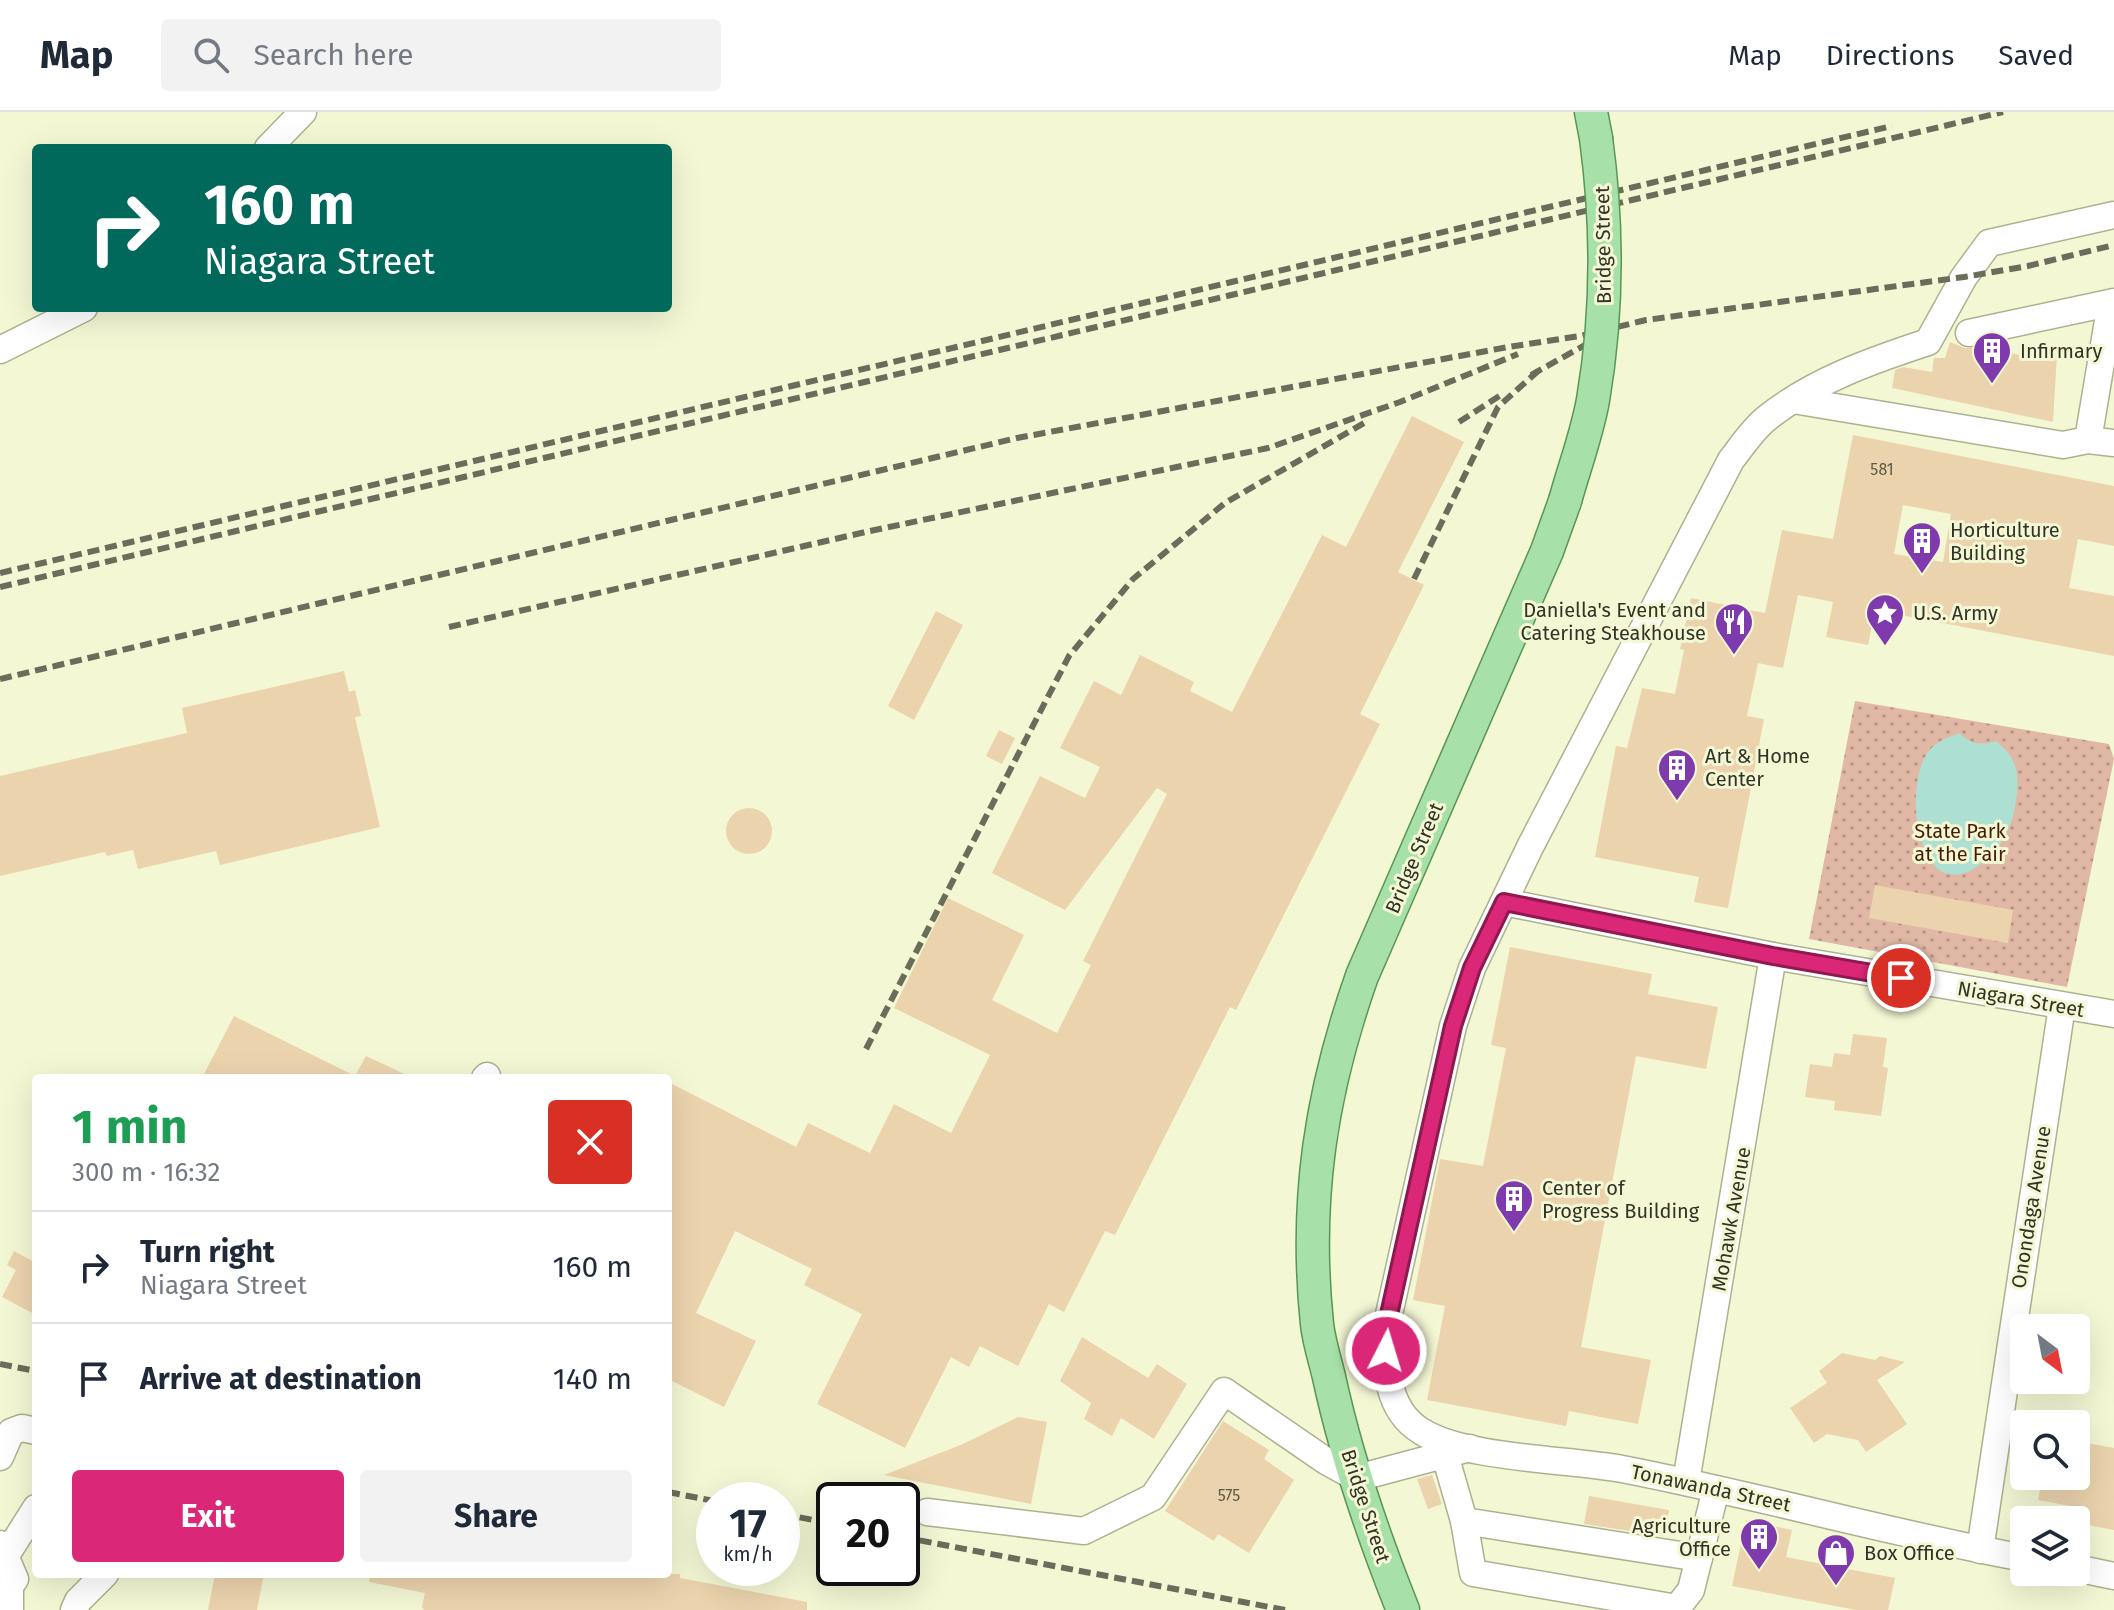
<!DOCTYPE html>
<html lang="en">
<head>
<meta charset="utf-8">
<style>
  body { margin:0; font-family:"Fira Sans",sans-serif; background:#f2f2f3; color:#1f2937; height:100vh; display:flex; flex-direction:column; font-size:30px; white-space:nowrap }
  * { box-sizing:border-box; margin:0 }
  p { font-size:26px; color:#747a83 }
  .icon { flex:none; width:44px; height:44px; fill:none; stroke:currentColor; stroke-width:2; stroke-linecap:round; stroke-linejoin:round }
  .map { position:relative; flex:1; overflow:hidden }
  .drawer { position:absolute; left:32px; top:962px; width:640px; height:504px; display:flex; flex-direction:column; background:#fff; border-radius:8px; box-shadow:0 8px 32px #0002 }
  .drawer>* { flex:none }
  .hud { position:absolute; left:32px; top:32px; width:640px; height:168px; border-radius:8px; box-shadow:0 8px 32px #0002; background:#00695c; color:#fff; overflow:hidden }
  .needle { width:52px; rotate:148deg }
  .fabs { position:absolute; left:2010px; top:1202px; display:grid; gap:16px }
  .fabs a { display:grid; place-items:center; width:80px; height:80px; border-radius:8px; background:#fff; box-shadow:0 8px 32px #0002; font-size:40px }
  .speed { position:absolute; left:696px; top:1370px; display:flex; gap:16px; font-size:40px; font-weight:700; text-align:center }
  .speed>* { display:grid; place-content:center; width:104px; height:104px; border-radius:50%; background:#fff; box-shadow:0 8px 32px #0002; line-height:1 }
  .speed small { font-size:20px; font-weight:400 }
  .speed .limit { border:4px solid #111; border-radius:12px; background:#fff; color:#111 }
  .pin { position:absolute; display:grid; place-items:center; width:68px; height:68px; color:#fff; margin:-34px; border:4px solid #fff; border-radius:50%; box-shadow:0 2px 8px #0007 }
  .me { position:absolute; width:88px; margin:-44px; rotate:5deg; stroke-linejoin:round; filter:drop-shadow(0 0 6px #0008) }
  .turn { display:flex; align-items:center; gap:28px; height:168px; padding:0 40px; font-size:36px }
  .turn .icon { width:104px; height:104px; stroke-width:2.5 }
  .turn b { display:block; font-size:56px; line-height:68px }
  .round { display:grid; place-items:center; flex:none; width:84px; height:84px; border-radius:8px; background:#f2f2f3 }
  .overview { display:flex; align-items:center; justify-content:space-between; height:136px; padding:0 40px }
  h1 { font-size:48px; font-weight:700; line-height:60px; color:#1e9e55 }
  .action { display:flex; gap:16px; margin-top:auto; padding:16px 40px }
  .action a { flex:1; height:92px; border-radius:8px; background:#db2777; color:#fff; font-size:32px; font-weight:700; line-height:92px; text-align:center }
  .action a+a { background:#f2f2f3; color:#1f2937 }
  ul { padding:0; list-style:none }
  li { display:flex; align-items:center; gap:24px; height:112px; padding:0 40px; border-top:2px solid #e0e1e3 }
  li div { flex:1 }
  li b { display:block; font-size:30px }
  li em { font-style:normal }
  header { display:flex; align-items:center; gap:48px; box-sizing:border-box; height:112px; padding:0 40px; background:#fff; border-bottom:2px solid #e0e1e3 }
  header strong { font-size:38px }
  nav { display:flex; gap:44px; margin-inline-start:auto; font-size:28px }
  .search { width:560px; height:72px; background:#f2f2f3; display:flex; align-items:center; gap:20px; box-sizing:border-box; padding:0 28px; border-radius:8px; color:#747a83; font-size:30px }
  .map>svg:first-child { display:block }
</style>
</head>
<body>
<header>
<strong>Map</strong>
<div class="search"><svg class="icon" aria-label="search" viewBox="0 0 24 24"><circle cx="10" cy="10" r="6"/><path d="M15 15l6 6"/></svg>Search here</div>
<nav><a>Map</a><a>Directions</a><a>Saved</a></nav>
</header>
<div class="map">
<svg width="2114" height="1498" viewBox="0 0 2114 1498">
  <defs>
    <pattern id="grass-dots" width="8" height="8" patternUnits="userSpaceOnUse" patternTransform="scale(2)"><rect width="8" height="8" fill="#e0b8a5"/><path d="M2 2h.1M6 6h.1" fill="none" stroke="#b69686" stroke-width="1.8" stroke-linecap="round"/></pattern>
  </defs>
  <rect width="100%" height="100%" fill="#f4f7d4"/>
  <path fill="url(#grass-dots)" d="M1855 589 2109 632 2114 647 2067 875 1809 827Z"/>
  <path fill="#ade0d2" d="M1959 621C1971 632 1981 634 1996 629 2020 648 2020 666 2015 695 2011 717 2000 738 1981 752 1919 799 1901 679 1928 640 1936 629 1948 626 1959 621Z"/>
  <g fill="#ebd3ad" fill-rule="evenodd">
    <path d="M1950 230 1965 236 1980 235 2025 244 2028 235 2057 242 2053 310 1892 276 1895 258 1903 255 1932 260 1934 246H1945Z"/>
    <path d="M1412 304 1464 330 1398 460 1424 473 1360 602 1380 612 1236 898 1230 895 1115 1123 1105 1119 1064 1200 1049 1192 1018 1254 980 1234 969 1255 951 1245 905 1336 817 1292 862 1202 804 1173 812 1157 735 1119 696 1201 756 1229 724 1295 668 1267V970L796 1035 808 1011 870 1041 894 992 951 1021 990 943 894 896 948 786 1024 823 992 888 1057 921 1091 853 1083 849 1167 682 1157 676 1065 798 992 761 1040 664 1085 686 1100 655 1060 636 1094 569 1121 583 1140 543 1194 570 1190 579 1232 600 1322 423 1346 435Z"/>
    <path d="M1853 323 2114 374V434L2078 427 2069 476 2114 484V544L1875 498 1868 533 1826 525 1833 490 1798 483 1783 556 1758 551 1747 604 1764 607 1728 796 1694 790 1699 765 1595 745 1616 634 1627 636 1642 576 1675 582 1684 538 1680 537 1691 486 1765 501 1782 418 1833 427ZM1903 393 1951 402 1943 450 1894 442Z"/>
    <path d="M936 499 963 513 914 608 888 594Z"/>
    <path d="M344 559 349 580 355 578 361 604 355 605 380 715 220 753 216 739 138 757 133 738 107 744 105 740 0 764V664L187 621 182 596Z"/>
    <path d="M999 618 1015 626 1002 652 986 644Z"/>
    <circle cx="749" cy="719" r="23"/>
    <path d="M1875 773 2013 798 2008 831 1869 806Z"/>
    <path d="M1510 835 1652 862 1648 882 1718 895 1706 957 1636 944 1581 1235 1651 1248 1638 1312 1569 1299 1566 1314 1427 1288 1445 1194 1413 1188 1440 1047 1483 1054 1506 936 1491 933Z"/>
    <path d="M234 904 355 964 366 944 413 966H202Z"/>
    <path d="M1853 922 1887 926 1883 955 1888 956 1881 1004 1834 998 1835 989 1805 985 1810 952 1832 955 1834 941 1850 943Z"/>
    <path d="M14 1139 36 1151V1203L2 1185 16 1158 7 1153Z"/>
    <path d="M1082 1225 1148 1266 1157 1252 1187 1272 1154 1327 1121 1306 1112 1324 1084 1307 1091 1291 1060 1269Z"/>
    <path d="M1842 1241 1875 1248 1880 1244 1905 1250 1877 1268 1907 1312 1866 1340 1858 1328 1827 1322 1814 1331 1790 1296 1827 1271 1819 1259Z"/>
    <path d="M1018 1305 1047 1310 1031 1392 884 1363 963 1332Z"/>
    <path d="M1223 1309 1269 1338 1264 1347 1294 1368 1249 1441 1218 1422 1214 1429 1165 1399Z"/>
    <path d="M2076 1329 2114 1336V1418L2076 1411V1395L2038 1388 2043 1364H2076Z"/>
    <path d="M1432 1363 1442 1392 1428 1397 1417 1367Z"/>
    <path d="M1589 1384 1669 1398 1664 1424 1584 1412Z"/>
    <path d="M1746 1408 1792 1418 1786 1445 1895 1466 1888 1498H1856L1732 1474Z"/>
    <path d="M215 1462H264L257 1498H208Z"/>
    <path d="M370 1462H680V1466L807 1490V1498H424L422 1495 425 1481 369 1470Z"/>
  </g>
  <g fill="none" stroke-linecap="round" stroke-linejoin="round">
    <g stroke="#aeb190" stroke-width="29">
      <g id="minor">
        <path d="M268 36 303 0"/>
        <path d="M1969 221 2114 190"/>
        <path d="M0 238 84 196"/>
        <path d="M1793 288 2063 333 2088 328 2114 331"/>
        <path d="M2088 328 2111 191"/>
        <path d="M1504 790 1773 844 2114 902"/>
        <path d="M485 966 487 964"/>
        <path d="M1445 1343 1464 1409 1473 1461 1677 1496 1691 1478 1716 1377"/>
        <path d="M0 1345 11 1320 22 1316 36 1319"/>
        <path d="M1686 1370 1773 844"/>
        <path d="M927 1400 1084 1419 1153 1385 1224 1279 1326 1349 1357 1366 1470 1336"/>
        <path d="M1464 1409 1699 1446"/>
        <path d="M0 1432 15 1467 10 1474V1498"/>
        <path d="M1980 1438 2062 894"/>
        <path d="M5 1445 36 1396"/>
        <path d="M2024 1446C1889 1421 1757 1383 1622 1357 1569 1347 1464 1347 1421 1319 1385 1297 1386 1253 1386 1216L1453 914 1472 856 1530 735 1731 348C1742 334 1753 317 1767 306 1813 269 1873 248 1928 230L1964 165 1989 131 2114 103"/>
        <path d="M2076 1456 2114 1464"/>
        <path d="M74 1498 78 1489 105 1462"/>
      </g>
    </g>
    <g stroke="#589655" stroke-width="35">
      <g id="major">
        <path d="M1591 0 1596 26"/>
        <path d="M1403 1498C1373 1423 1346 1344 1329 1265 1325 1248 1319 1230 1317 1212 1304 1088 1321 980 1362 864L1547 439 1565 389"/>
      </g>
    </g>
    <use href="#minor" stroke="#fff" stroke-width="26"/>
    <use href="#major" stroke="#a7e0a8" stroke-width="32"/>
    <g stroke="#6b6c59" stroke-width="6" stroke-dasharray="12 6" stroke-linecap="butt">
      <path d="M1531 263 1594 228"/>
      <path d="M1459 310 1504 281"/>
      <path d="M0 461 1892 14"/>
      <path d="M1414 467 1498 295 1538 259"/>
      <path d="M0 475 2003 0"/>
      <path d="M449 515 870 419 1268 336 1400 290 1518 242"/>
      <path d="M0 567 1017 326 1508 235 1580 224 1646 208 1964 165 2028 154 2114 133"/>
      <path d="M866 937 1069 544 1133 467 1225 391 1366 310"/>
      <path d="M0 1252 36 1259"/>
      <path d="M668 1380 714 1389"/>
      <path d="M782 1402 834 1412"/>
      <path d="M902 1425 1285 1498"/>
    </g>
    <g stroke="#589655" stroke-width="35" stroke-linecap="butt">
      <path id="major-bridge" d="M1565 389C1574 356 1587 322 1593 288 1608 200 1608 114 1596 26"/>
    </g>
    <use href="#major-bridge" stroke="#a7e0a8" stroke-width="32"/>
  </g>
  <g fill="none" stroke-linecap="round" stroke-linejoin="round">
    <g stroke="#8e194d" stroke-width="20">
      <path id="route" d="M1386 1239V1216L1453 914 1472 856 1504 790 1773 844 1901 866"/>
    </g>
    <use href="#route" stroke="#db2777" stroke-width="14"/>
  </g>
  <defs>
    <g id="building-pin" transform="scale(2)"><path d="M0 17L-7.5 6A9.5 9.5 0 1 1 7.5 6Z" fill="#7f3aad" stroke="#f4f7d4"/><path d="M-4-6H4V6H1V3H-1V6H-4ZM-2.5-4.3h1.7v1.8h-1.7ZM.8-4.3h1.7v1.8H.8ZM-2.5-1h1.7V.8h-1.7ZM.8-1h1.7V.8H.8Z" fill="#fff"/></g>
    <g id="sight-pin" transform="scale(2)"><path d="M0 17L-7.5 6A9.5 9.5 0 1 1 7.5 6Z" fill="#7f3aad" stroke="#f4f7d4"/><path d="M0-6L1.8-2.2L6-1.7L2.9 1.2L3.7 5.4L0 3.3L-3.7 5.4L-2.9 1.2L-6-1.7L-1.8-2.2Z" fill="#fff"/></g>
    <g id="restaurant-pin" transform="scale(2)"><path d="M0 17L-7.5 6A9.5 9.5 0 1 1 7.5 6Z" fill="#7f3aad" stroke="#f4f7d4"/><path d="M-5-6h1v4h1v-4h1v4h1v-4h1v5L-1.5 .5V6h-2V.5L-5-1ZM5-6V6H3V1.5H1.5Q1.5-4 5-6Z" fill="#fff"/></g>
    <g id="shop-pin" transform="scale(2)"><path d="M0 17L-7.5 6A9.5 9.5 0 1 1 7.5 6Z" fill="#7f3aad" stroke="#f4f7d4"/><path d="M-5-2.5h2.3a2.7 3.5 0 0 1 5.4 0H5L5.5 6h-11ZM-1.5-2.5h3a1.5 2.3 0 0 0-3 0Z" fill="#fff"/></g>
  </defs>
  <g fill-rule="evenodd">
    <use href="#building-pin" x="1992" y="239"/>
    <use href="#building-pin" x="1922" y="429"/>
    <use href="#sight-pin" x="1885" y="501"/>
    <use href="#restaurant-pin" x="1734" y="510"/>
    <use href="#building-pin" x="1677" y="656"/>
    <use href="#building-pin" x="1514" y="1087"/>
    <use href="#building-pin" x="1759" y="1425"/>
    <use href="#shop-pin" x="1836" y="1441"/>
  </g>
  <g text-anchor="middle" stroke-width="6" stroke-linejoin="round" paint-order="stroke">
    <g font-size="16" fill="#605b48">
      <text x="1882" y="363">581</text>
      <text x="1229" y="1389">575</text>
    </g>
    <g font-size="20" fill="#323326" stroke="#f4f7d4">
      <text transform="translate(1603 133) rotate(-91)" y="7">Bridge Street</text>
      <text transform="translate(1414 746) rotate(-67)" y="7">Bridge Street</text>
      <text transform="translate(2021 887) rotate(10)" y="7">Niagara Street</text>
      <text transform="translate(2031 1095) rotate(-81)" y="7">Onondaga Avenue</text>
      <text transform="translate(1731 1107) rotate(-80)" y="7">Mohawk Avenue</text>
      <text transform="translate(1711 1376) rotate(12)" y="7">Tonawanda Street</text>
      <text transform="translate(1366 1394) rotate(72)" y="7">Bridge Street</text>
    </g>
    <g font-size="20" fill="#323326" stroke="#f4f7d4" text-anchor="start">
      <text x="2020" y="246">Infirmary</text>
      <text x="1950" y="425">Horticulture<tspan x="1950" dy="23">Building</tspan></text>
      <text x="1706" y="505" text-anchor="end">Daniella's Event and<tspan x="1706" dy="23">Catering Steakhouse</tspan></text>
      <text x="1913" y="508">U.S. Army</text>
      <text x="1705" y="651">Art &amp; Home<tspan x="1705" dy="23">Center</tspan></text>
      <text x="1542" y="1083">Center of<tspan x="1542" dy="23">Progress Building</tspan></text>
      <text x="1731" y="1421" text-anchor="end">Agriculture<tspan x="1731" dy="23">Office</tspan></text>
      <text x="1864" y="1448">Box Office</text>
    </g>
    <g font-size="20" fill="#451d07" stroke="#f4f7d4">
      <text x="1960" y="726">State Park<tspan x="1960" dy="23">at the Fair</tspan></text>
    </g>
  </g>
</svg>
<div class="fabs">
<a><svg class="needle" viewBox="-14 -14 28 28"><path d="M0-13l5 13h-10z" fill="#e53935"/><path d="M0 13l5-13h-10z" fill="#747a83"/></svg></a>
<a><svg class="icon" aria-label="search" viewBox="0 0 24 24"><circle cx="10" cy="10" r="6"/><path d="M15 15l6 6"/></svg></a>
<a><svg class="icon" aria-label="layers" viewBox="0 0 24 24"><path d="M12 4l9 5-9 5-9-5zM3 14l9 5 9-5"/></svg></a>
</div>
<div class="speed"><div>17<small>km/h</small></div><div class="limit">20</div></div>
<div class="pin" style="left:1901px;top:866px;background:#d93025"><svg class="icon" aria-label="arrive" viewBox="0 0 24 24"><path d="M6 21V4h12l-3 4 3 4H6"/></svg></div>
<svg class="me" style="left:1386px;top:1239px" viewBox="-20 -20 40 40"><circle r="17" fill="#db2777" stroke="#fff" stroke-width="3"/><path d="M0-11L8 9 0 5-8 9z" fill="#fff"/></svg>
<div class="hud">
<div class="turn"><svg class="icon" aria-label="right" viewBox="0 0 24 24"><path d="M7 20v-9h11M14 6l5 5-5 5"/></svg><div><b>160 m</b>Niagara Street</div></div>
</div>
<section class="drawer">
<div class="overview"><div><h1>1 min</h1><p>300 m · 16:32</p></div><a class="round" style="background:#d93025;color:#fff"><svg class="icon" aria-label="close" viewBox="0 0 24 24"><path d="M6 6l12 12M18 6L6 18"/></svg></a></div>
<ul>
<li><svg class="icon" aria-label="right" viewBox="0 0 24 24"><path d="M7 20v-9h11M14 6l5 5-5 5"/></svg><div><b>Turn right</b><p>Niagara Street</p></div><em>160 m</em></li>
<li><svg class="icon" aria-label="arrive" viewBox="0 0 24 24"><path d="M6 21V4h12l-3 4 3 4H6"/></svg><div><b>Arrive at destination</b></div><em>140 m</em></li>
</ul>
<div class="action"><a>Exit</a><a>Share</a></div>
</section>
</div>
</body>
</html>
